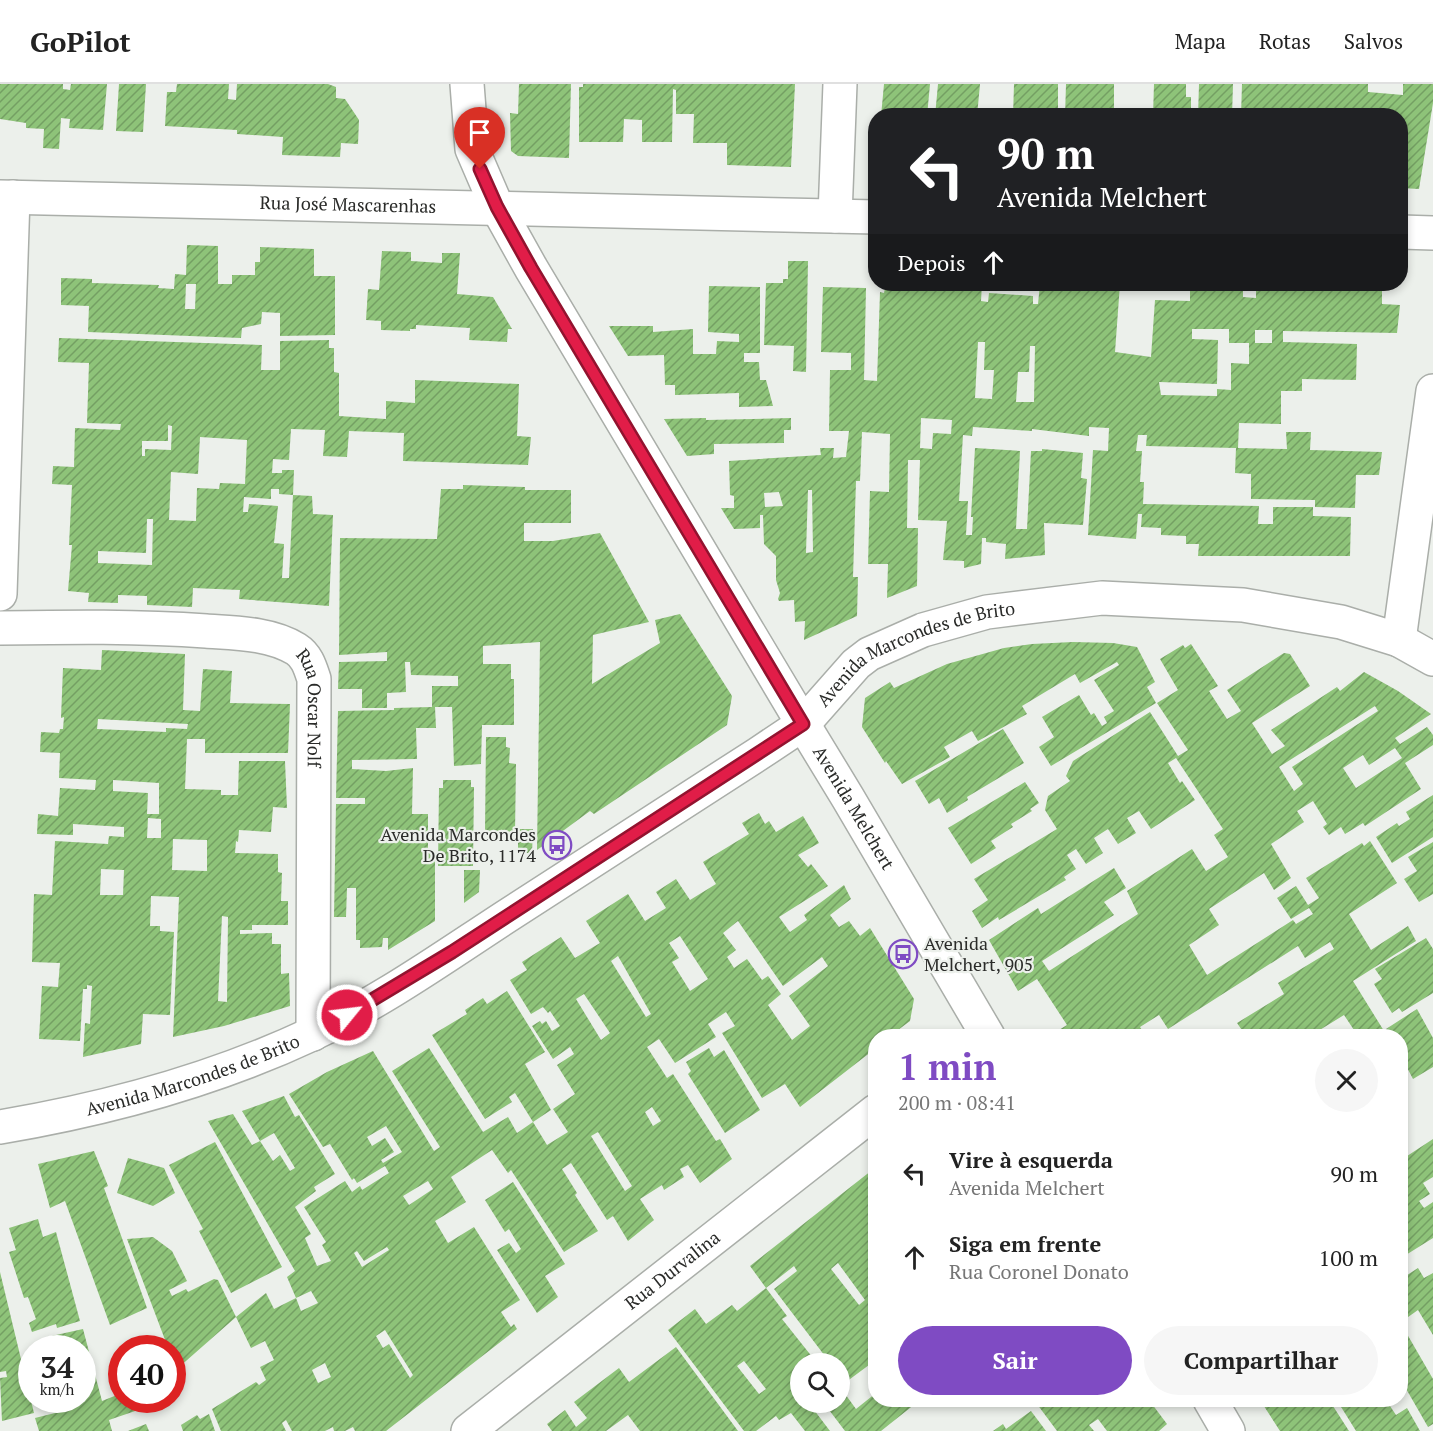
<!DOCTYPE html>
<html lang="pt">
<head>
<meta charset="utf-8">
<style>
  body { margin:0; font-family:"PT Serif",serif; background:#f6f6f6; color:#222; height:100vh; display:flex; flex-direction:column; font-size:22px; white-space:nowrap }
  * { box-sizing:border-box; margin:0 }
  p { font-size:20px; color:#767676 }
  .icon { flex:none; width:33px; height:33px; fill:none; stroke:currentColor; stroke-width:2; stroke-linecap:round; stroke-linejoin:round }
  .map { position:relative; flex:1; overflow:hidden }
  .side { position:absolute; left:868px; top:945px; width:540px; height:378px; display:flex; flex-direction:column; background:#fff; border-radius:24px; box-shadow:0 3px 9px #0003 }
  .side>* { flex:none }
  .hud { position:absolute; left:868px; top:24px; width:540px; height:183px; border-radius:24px; box-shadow:0 3px 9px #0003; background:#202124; color:#fff; overflow:hidden }
  .buttons { position:absolute; left:790px; top:1269px; display:grid; gap:12px }
  .buttons a { display:grid; place-items:center; width:60px; height:60px; border-radius:50%; background:#fff; box-shadow:0 3px 9px #0003; font-size:30px }
  .speed { position:absolute; left:18px; top:1251px; display:flex; gap:12px; font-size:30px; font-weight:700; text-align:center }
  .speed>* { display:grid; place-content:center; width:78px; height:78px; border-radius:50%; background:#fff; box-shadow:0 3px 9px #0003; line-height:1 }
  .speed small { font-size:15px; font-weight:400 }
  .speed .limit { border:9px solid #d22; background:#fff; color:#111 }
  .pin { position:absolute; display:grid; place-items:center; width:51px; height:51px; color:#fff; margin:-62px -26px; border-radius:50% 50% 50% 0; rotate:-45deg; box-shadow:0 0 6px #0007 }
  .pin .icon { rotate:45deg }
  .me { position:absolute; width:66px; margin:-33px; rotate:61deg; stroke-linejoin:round; filter:drop-shadow(0 0 4px #0008) }
  .turn { display:flex; align-items:center; gap:21px; height:126px; padding:0 30px; font-size:27px }
  .turn .icon { width:78px; height:78px; stroke-width:2.5 }
  .turn b { display:block; font-size:42px; line-height:51px }
  .then { display:flex; align-items:center; height:57px; padding:0 30px; background:#0003; gap:12px; font-size:22px }
  .round { display:grid; place-items:center; flex:none; width:63px; height:63px; border-radius:32px; background:#f6f6f6 }
  .summary { display:flex; align-items:center; justify-content:space-between; height:102px; padding:0 30px }
  h1 { font-size:36px; font-weight:700; line-height:45px; color:#7f4bc3 }
  .cta { display:flex; gap:12px; margin-top:auto; padding:12px 30px }
  .cta a { flex:1; height:69px; border-radius:36px; background:#7f4bc3; color:#fff; font-size:24px; font-weight:700; line-height:69px; text-align:center }
  .cta a+a { background:#f6f6f6; color:#222 }
  ul { padding:0; list-style:none }
  li { display:flex; align-items:center; gap:18px; height:84px; padding:0 30px }
  li div { flex:1 }
  li b { display:block; font-size:22px }
  li em { font-style:normal }
  header { display:flex; align-items:center; gap:36px; box-sizing:border-box; height:84px; padding:0 30px; background:#fff; border-bottom:2px solid #e0e0e0 }
  header strong { font-size:28px }
  nav { display:flex; gap:33px; margin-inline-start:auto; font-size:21px }
  .map>svg:first-child { display:block }
</style>
</head>
<body>
<header>
<strong>GoPilot</strong>
<nav><a>Mapa</a><a>Rotas</a><a>Salvos</a></nav>
</header>
<div class="map">
<svg width="1433" height="1347" viewBox="0 0 1433 1347">
  <defs>
    <pattern id="building-hatch" width="6" height="6" patternUnits="userSpaceOnUse" patternTransform="scale(1.5)"><rect width="6" height="6" fill="#8ec379"/><path d="M-1 1l2-2M0 6l6-6M5 7l2-2" fill="none" stroke="#749f63"/></pattern>
  </defs>
  <rect width="100%" height="100%" fill="#ecf0eb"/>
  <g fill="url(#building-hatch)" fill-rule="evenodd">
    <path d="M0 0H63V5L70 6 71 0H107L103 46 69 44 70 35 61 34 59 65 43 64 44 45 26 44V39L0 35Z"/>
    <path d="M119 0H146L143 48 116 47Z"/>
    <path d="M177 0H229L228 15 236 16 237 0H328L336 3V14L345 15 359 36 358 60 341 59 340 73 282 71 283 53 237 50V46L165 42 167 8H176Z"/>
    <path d="M519 0H571L569 74 518 72 511 67 510 29 518 30Z"/>
    <path d="M583 0H795L791 83 727 81V59H693L694 30H676V6L673 5 672 58H642V36L624 35 623 58H579V3H583Z"/>
    <path d="M884 0H930L927 32H881Z"/>
    <path d="M938 0H980L977 32H935Z"/>
    <path d="M1014 0H1058V32H1013Z"/>
    <path d="M1066 0H1114V32H1065Z"/>
    <path d="M1154 0H1186V13H1191V32H1153Z"/>
    <path d="M1199 0H1233L1232 32H1198Z"/>
    <path d="M1242 0H1368V8L1403 11V0H1433V19L1419 105 1401 104V32H1298L1299 27H1286V32H1241Z"/>
    <path d="M187 161 218 162V200H232V191H255V178H260V163L314 165V192H335V251L280 252V229L262 228 261 240 242 244 241 254 88 248 89 222 61 221V194L92 195V199L159 201 158 204 174 205 175 190 186 191ZM186 200H196L195 225H185Z"/>
    <path d="M382 167 411 168V177L442 179V169H460L457 210 493 213 512 245H508L507 258 469 256 470 244 416 241V245H410V247L381 246V237L366 236 368 205 379 206Z"/>
    <path d="M788 177H808L806 288 793 287 794 262 764 261 766 199H783V195H788Z"/>
    <path d="M924 200H982L981 217 988 218 989 209 1033 212V220H1038L1040 200H1120L1115 268 1151 273 1155 216 1190 217V200H1243V213L1256 214V200H1382V220L1400 221 1397 249 1283 247V258L1357 260 1356 296 1302 295V307H1281V340L1239 339 1238 364 1287 365 1286 348H1311L1310 366 1382 368 1379 391H1356L1355 424 1315 423V416L1251 415V390L1235 389 1236 364 1146 362 1147 351H1138L1136 367H1142L1140 398H1144L1143 420 1259 422 1258 440H1273V423H1313V432L1351 433 1350 472H1198L1199 460H1186V452L1161 451V444L1141 443 1142 430H1138L1136 455 1088 451 1093 366 1108 367 1109 344 1089 343V352L1032 345V347L973 343 972 352 963 351 959 417H968L966 451H972L973 433H971L975 364 1020 367 1016 445H1027L1031 367H1042V365L1083 369 1081 394 1087 395 1083 441 1044 439 1045 471 1005 475 1006 460 986 458V454H982L981 480 964 484V477L943 476 947 437 918 436 920 376H908L907 444H918L917 502 887 514 888 480H868L870 407 889 408 890 350 862 348 860 397H856L853 493H858L857 532 804 556 805 537 795 538 794 516 779 517 778 515 780 509 776 496V472L764 460 763 431H760V444L734 445 721 424H734V412L730 411 729 377 821 371 820 364H834L833 374 846 373 849 347H829L830 286H851V269L821 268 823 203 866 204 864 296 877 297 880 208 884 209 885 204 924 206ZM1192 245H1229V259H1249V280L1231 279V306L1217 305V312L1161 311 1159 298 1217 300 1218 256 1192 255ZM1255 246H1272V259H1255ZM978 258H985L984 286H994L992 315 975 314ZM1030 262H1035L1034 318H1016L1018 288H1029ZM921 334 952 336 951 350 933 349 932 365 920 364ZM808 406H812L813 468 806 469ZM779 408 783 422 765 423 764 409Z"/>
    <path d="M709 202 760 203V269H744V278H759L760 296H766L773 322 739 323V309L675 311V301H665L664 271 628 272 609 242H653V248L693 245V270H716L717 257 739 258V250L708 248Z"/>
    <path d="M59 254 262 261 261 286H280V257L329 256V264H334V288L339 289V332L386 335V317L415 319V296L519 300 517 352 531 353 528 381 403 377 404 349 349 347 347 373 323 372 325 346 291 345 289 376 273 375 272 389H282V386H294L293 411 279 410V405H271V415L244 413 243 428H248L249 420 278 422 274 459 284 460 282 494H289L293 411 312 412 313 430 333 431 329 522 239 515 240 506 193 504 192 523 147 521V512L118 511V519L88 518 89 509 68 507 72 461H69L72 401 52 400 53 382 74 383 75 344 120 346 121 340 87 339 89 279 58 278ZM168 341 172 342 171 366 145 365V372H142V357H168ZM200 353 247 356 245 400 220 399 219 405 197 404 196 437 169 436 171 388 198 390ZM147 435H153L152 481 98 479V467L146 469Z"/>
    <path d="M706 334V336L791 334V346H784V359L714 360V370L687 372 664 335Z"/>
    <path d="M463 401 525 403V406H571V439H524V457H553L600 449 649 538 593 551 592 600 660 559 655 536 680 530 732 612 727 641 594 730 590 727 537 766 540 558 483 562V580H511V595H514V641H482L481 680 454 682 452 623H435L436 644H416L417 675 352 676V685L386 687 413 684 412 730H428V769L438 770 435 772V837L388 866V854H383L382 863 360 864V856H356V804H347L346 833H334L336 720H365V714H336L338 627 394 626V624L432 623V602H458V592L411 591 410 578H405L406 608 387 609V624H362V605H338L339 578 387 577V568L339 571 340 454 437 455 441 405H463Z"/>
    <path d="M1073 558 1113 559 1137 563 1155 598 1147 603 1156 619 1051 682 1039 663 1054 653 1042 633 1079 611 1091 631 1094 629 1102 642 1107 639 1104 633 1114 627 1094 596 1119 581 1117 578 1080 599 1075 590 1022 622 1027 630 978 657 972 647 944 663 950 673 902 700 886 677 885 679 862 643 865 614 890 598 894 604 947 580 1004 564 1032 560Z"/>
    <path d="M1191 560 1218 602 1209 607 1227 635 1241 627 1227 606 1284 569 1290 570 1310 602 1252 639 1272 670 1285 662 1271 646 1337 603 1340 607 1364 588 1398 607 1431 630 1395 654 1400 660 1427 643 1433 651V661L1405 679 1421 705 1365 742 1363 739 1345 750 1341 743 1329 751 1323 743 1327 740 1313 717 1297 727 1304 738 1271 760 1291 794 1274 806 1264 789 1209 825 1219 841 1189 861 1207 891 1293 836 1296 840 1313 830 1309 824 1291 835 1277 814 1296 802 1308 821 1319 814 1306 794 1362 759 1364 762 1370 757 1397 799 1349 830 1371 866 1408 842 1416 857 1353 897 1384 947 1375 952H1358L1344 931 1310 952H1246L1237 939 1284 910 1278 899 1334 865 1330 858 1305 874 1298 862 1168 945 1159 931 1140 943 1146 952H1049L1067 941 1037 895 1018 907 989 856 1038 824 1041 830 1114 784 1126 804 1104 818 1114 831 1042 877 1049 887 1138 830 1127 807 1192 765 1206 787 1228 773 1214 751 1223 745 1176 674 1168 679 1180 699 1182 697 1195 716 1151 745 1139 727 1127 734 1136 749 1118 760 1108 745 1094 754 1103 769 1086 780 1076 765 1067 771 1076 785 1064 793 1066 796 999 836 998 833 982 844 972 827 988 816 974 795 1057 745 1045 726 1048 712 1070 697 1066 692 1073 677 1150 628 1178 672 1188 666 1157 619 1178 606 1160 575 1183 561 1185 564ZM1375 622 1378 627 1292 683 1303 700 1294 707 1279 683ZM1395 664 1402 674 1356 704 1343 684 1363 671 1369 681Z"/>
    <path d="M102 566 185 570 183 626 200 627 203 585 232 587 230 619 290 620 288 669H205V655H187L185 705 221 706V711H238L239 677H285L287 724 273 723 271 748 239 746 238 758 236 757 235 769 278 770V788L282 789 281 817H288V841H252V846H240V850L272 849V860H281V890L289 889 290 922 224 942 173 953 179 813 151 812 150 842H160V847L174 848 170 931 143 930 141 960 83 973 85 939 90 940 92 902 87 901V905H83L80 957 39 955 42 902 58 903 60 879 32 878 34 810 52 811 55 757 108 760 109 752 124 753V743L73 740V751L37 750 38 730 58 732 60 704 95 706 96 696 59 694 60 669 40 668 41 648 59 649 60 645H63L64 633 61 634 63 584 101 586ZM98 635 188 640 187 645 166 644V648L97 645ZM113 696 159 699V730H147L148 709 113 707ZM148 734 161 735V754H147ZM173 755 207 756V787L172 786ZM101 785 124 786 123 811H100ZM222 832 228 833 227 918 218 917Z"/>
    <path d="M1003 645 1024 679 967 713 968 716 947 729 939 714 929 720 915 697Z"/>
    <path d="M486 653H506V663L510 664 509 679 516 680 515 749H485Z"/>
    <path d="M443 696H471V703H474L473 782H438L439 704H443Z"/>
    <path d="M1025 698 1039 719 1030 725 1032 727 1011 740 1013 743 991 757 996 764 971 780 948 744Z"/>
    <path d="M1433 711V753L1392 779 1376 753 1397 739 1399 742 1410 735 1406 728Z"/>
    <path d="M759 729 765 740 769 737 776 748 803 732 819 759 798 771 808 783 811 780 828 802 779 833 787 844 790 848 807 836 804 831 844 801 851 815 830 831 839 843 849 837 860 852 870 844 914 915 910 937 890 952H876V964L800 1023 785 1000 762 1014 722 949 735 942 726 928 708 940 716 953 675 979 659 955 647 963 667 994 673 990 716 1057 720 1055 732 1075 700 1099 688 1081 680 1085 684 1093 664 1106 662 1101 640 1115 654 1136 628 1157 613 1132 607 1136 571 1079 562 1085 577 1109 575 1111 598 1147 564 1168 511 1086 508 1089 492 1066 451 1093 466 1118 435 1137 448 1159 474 1143 520 1216 501 1228 511 1243 514 1240 517 1245 386 1347H355L353 1343 345 1347H334L333 1343 325 1347H292L286 1336 282 1339 286 1347H221L212 1325 256 1298 259 1301 266 1296 260 1283 274 1276 265 1257 251 1264 236 1233 266 1209 274 1225 296 1214 301 1227 318 1219 311 1207 296 1214 287 1193 295 1187 208 1037 233 1030 252 1061 260 1057 273 1077 280 1071 290 1087 295 1084 274 1049 260 1057 242 1027 284 1012 295 1033 299 1031 335 1090 314 1103 316 1107 295 1123 311 1150 305 1154 317 1182 331 1177 322 1161 326 1158 304 1123 345 1097 352 1108 360 1102 362 1106 389 1089 385 1082 357 1099 354 1094 352 1096 330 1060 323 1063 289 1010 327 988 373 967 434 1067 440 1063 392 987 429 964 483 1048 508 1033 517 1049 533 1038 547 1061 568 1048 553 1025 575 1010 557 981 574 970 570 963 553 975 532 942 540 937 542 940 546 937 552 947 560 942 550 927 548 929 543 923 531 930 510 896 527 886 522 878 561 853 575 874 600 859 586 837 628 810 645 837 666 824 656 808 676 795 690 816 716 800 703 778 749 750 742 739ZM738 837 783 902 822 873 828 882 789 912 810 942 792 956 768 921 781 910 768 892 762 896 747 875 734 884 727 873 736 866 723 849ZM680 852 708 895 690 907 672 878 679 874 669 859ZM618 872 651 930 646 933 611 877ZM584 910 610 949 601 956 576 915ZM652 1023 661 1037 653 1042 645 1028ZM386 1042 402 1068 383 1079 381 1076 394 1068 385 1054 372 1062 367 1053ZM598 1048 632 1102 625 1107 591 1052ZM428 1097 433 1105 409 1121 403 1112ZM387 1163 389 1166 362 1183 354 1169 357 1167 364 1177ZM385 1246 413 1291 410 1294 389 1260 383 1264 376 1252ZM325 1279 331 1293 318 1299 312 1286Z"/>
    <path d="M518 745H533L532 769H518Z"/>
    <path d="M1433 758V810L1419 818 1404 795 1417 787 1408 773Z"/>
    <path d="M464 786H480L479 808 464 819Z"/>
    <path d="M1426 854 1433 865V909L1402 928 1399 924 1392 929 1374 900 1382 895 1375 885Z"/>
    <path d="M507 907 545 968 525 980 551 1026 533 1038 515 1009 509 1013 512 1018 485 1035 432 951 467 930 465 926 483 914 487 920Z"/>
    <path d="M1417 925 1433 954V983L1413 995 1401 972V952H1390L1386 945Z"/>
    <path d="M709 964 714 973 724 966 760 1026 725 1049 688 990 691 987 686 978Z"/>
    <path d="M1433 1055V1093L1423 1099 1430 1110 1419 1117 1424 1124 1433 1118V1154L1401 1174V1076Z"/>
    <path d="M215 1058 282 1183 231 1209 199 1147 203 1145 169 1081Z"/>
    <path d="M94 1067 108 1102 104 1104 147 1224 110 1241 65 1117 50 1124 38 1080Z"/>
    <path d="M128 1074 164 1084 175 1109 153 1122 117 1109Z"/>
    <path d="M876 1083V1223L873 1225 876 1230V1291L869 1281 846 1298 840 1291V1280H831L774 1205 797 1187 794 1182 766 1204 750 1182ZM838 1179 865 1216 859 1221 831 1185Z"/>
    <path d="M513 1098 565 1180 545 1192 558 1213 537 1229 497 1166 509 1159 516 1169 521 1165 509 1145 505 1148 485 1116Z"/>
    <path d="M38 1135 43 1153 56 1148 80 1237 57 1244 56 1240 32 1248 29 1239 36 1235 28 1213 24 1214 9 1168 16 1166 9 1144Z"/>
    <path d="M153 1153 172 1167 187 1197 169 1206 172 1212 186 1205 188 1208 214 1195 218 1196 236 1233 178 1284 172 1286V1264H157L167 1261 127 1155Z"/>
    <path d="M1418 1184 1424 1194 1433 1189V1251L1418 1226 1401 1238V1195Z"/>
    <path d="M0 1188 34 1329 2 1337 0 1294 7 1293 6 1287 0 1288Z"/>
    <path d="M766 1204 787 1232 782 1235 813 1274 806 1280H801V1318H808L830 1347H805L791 1329 779 1336 776 1332 756 1347H744L668 1246 695 1225 706 1240 732 1221 737 1227ZM744 1277 766 1305 759 1310 737 1282Z"/>
    <path d="M83 1245 102 1317 122 1309V1316H138L141 1325 109 1336 112 1347H39L35 1334 63 1327 61 1316H82V1264H49L47 1253Z"/>
    <path d="M1407 1250 1433 1295V1340L1428 1343 1401 1296V1254Z"/>
    <path d="M676 1263 738 1347H640L628 1331 606 1347H552L547 1340 565 1326 576 1343 587 1334 574 1318 619 1284 629 1298Z"/>
    <path d="M840 1303 856 1325 876 1309V1316H920L881 1347H845L823 1318H840Z"/>
    <path d="M940 1316H954L945 1322Z"/>
    <path d="M985 1316H997L989 1322Z"/>
    <path d="M1034 1316H1149L1167 1340 1159 1347H1107L1098 1335 1089 1341 1094 1347H1057Z"/>
    <path d="M1260 1316H1395L1388 1319 1396 1331 1407 1324 1420 1347H1356L1338 1318 1333 1322 1349 1347H1280Z"/>
    <path d="M1031 1327 1046 1347H993L1003 1340 1006 1345Z"/>
    <path d="M209 1330 215 1347H183L181 1341 197 1331 200 1335Z"/>
    <path d="M146 1340 149 1347H128Z"/>
  </g>
  <g fill="none" stroke-linecap="round" stroke-linejoin="round">
    <g stroke="#aaaea9" stroke-width="36">
      <g id="street">
        <path d="M467 0 472 65 497 123 531 184 803 640"/>
        <path id="s1" d="M0 113 876 133"/>
        <path d="M835 132 840 0"/>
        <path d="M1401 148 1433 149"/>
        <path d="M0 510 13 113"/>
        <path id="s2" d="M0 544C69 543 138 542 206 547 235 549 270 549 296 565 307 572 310 583 314 595L313 950"/>
        <path d="M1399 556 1433 575"/>
        <path id="s3" d="M468 1347 876 1027"/>
      </g>
    </g>
    <g stroke="#aaaea9" stroke-width="36">
      <g id="secondary">
        <path id="s4" d="M803 640 848 714 988 952"/>
        <path id="s5" d="M0 1043C107 1025 214 996 312 950 381 918 444 873 507 832 590 778 674 724 758 670L803 640 856 580 869 570 923 546 987 528 1102 514 1243 521 1341 538 1399 556 1433 307"/>
        <path d="M1210 1316 1228 1347"/>
      </g>
    </g>
    <use href="#street" stroke="#fff" stroke-width="33"/>
    <use href="#secondary" stroke="#fff" stroke-width="33"/>
  </g>
  <g fill="none" stroke-linecap="round" stroke-linejoin="round">
    <g stroke="#92132f" stroke-width="15">
      <path id="route" d="M347 931 452 868 803 640 531 184 497 123 480 85"/>
    </g>
    <use href="#route" stroke="#e11d48" stroke-width="10"/>
  </g>
  <defs>
    <g id="bus-ring" transform="scale(1.5)"><circle r="9.5" fill="#ecf0eb" stroke="#7f4bc3" stroke-width="1.5"/><path d="M-5-6H5V4H4V6H2V4H-2V6H-4V4H-5ZM-3.5-4V0h7V-4ZM-3.5 1.2v1.5H-2V1.2ZM2 1.2v1.5H3.5V1.2Z" fill="#7f4bc3"/></g>
  </defs>
  <g fill-rule="evenodd">
    <use href="#bus-ring" x="557" y="761"/>
    <use href="#bus-ring" x="903" y="870"/>
  </g>
  <g text-anchor="middle" stroke-width="4.5" stroke-linejoin="round" paint-order="stroke">
    <g font-size="18" fill="#2a2b29" stroke="#ecf0eb">
      <text dy="6" stroke="none"><textPath href="#s1" startOffset="348">Rua José Mascarenhas</textPath></text>
      <text dy="6" stroke="none"><textPath href="#s5" startOffset="1046">Avenida Marcondes de Brito</textPath></text>
      <text dy="6" stroke="none"><textPath href="#s2" startOffset="363">Rua Oscar Nolf</textPath></text>
      <text dy="6" stroke="none"><textPath href="#s4" startOffset="98">Avenida Melchert</textPath></text>
      <text dy="6" stroke="none"><textPath href="#s5" startOffset="200">Avenida Marcondes de Brito</textPath></text>
      <text dy="6" stroke="none"><textPath href="#s3" startOffset="260">Rua Durvalina</textPath></text>
    </g>
    <g font-size="18" fill="#2a2b29" stroke="#ecf0eb" text-anchor="end">
      <text x="536" y="757">Avenida Marcondes<tspan x="536" dy="21">De Brito, 1174</tspan></text>
      <text x="924" y="866" text-anchor="start">Avenida<tspan x="924" dy="21">Melchert, 905</tspan></text>
    </g>
  </g>
</svg>
<div class="buttons">
<a><svg class="icon" aria-label="search" viewBox="0 0 24 24"><circle cx="10" cy="10" r="6"/><path d="M15 15l6 6"/></svg></a>
</div>
<div class="speed"><div>34<small>km/h</small></div><div class="limit">40</div></div>
<div class="pin" style="left:480px;top:85px;background:#d93025"><svg class="icon" aria-label="arrive" viewBox="0 0 24 24"><path d="M6 21V4h12l-3 4 3 4H6"/></svg></div>
<svg class="me" style="left:347px;top:931px" viewBox="-20 -20 40 40"><circle r="17" fill="#e11d48" stroke="#fff" stroke-width="3"/><path d="M0-11L8 9 0 5-8 9z" fill="#fff"/></svg>
<div class="hud">
<div class="turn"><svg class="icon" aria-label="left" viewBox="0 0 24 24"><path d="M17 20v-9H6M10 6l-5 5 5 5"/></svg><div><b>90 m</b>Avenida Melchert</div></div>
<div class="then">Depois<svg class="icon" aria-label="ahead" viewBox="0 0 24 24"><path d="M12 20V5M6 11l6-6 6 6"/></svg></div>
</div>
<section class="side">
<div class="summary"><div><h1>1 min</h1><p>200 m · 08:41</p></div><a class="round"><svg class="icon" aria-label="close" viewBox="0 0 24 24"><path d="M6 6l12 12M18 6L6 18"/></svg></a></div>
<ul>
<li><svg class="icon" aria-label="left" viewBox="0 0 24 24"><path d="M17 20v-9H6M10 6l-5 5 5 5"/></svg><div><b>Vire à esquerda</b><p>Avenida Melchert</p></div><em>90 m</em></li>
<li><svg class="icon" aria-label="ahead" viewBox="0 0 24 24"><path d="M12 20V5M6 11l6-6 6 6"/></svg><div><b>Siga em frente</b><p>Rua Coronel Donato</p></div><em>100 m</em></li>
</ul>
<div class="cta"><a>Sair</a><a>Compartilhar</a></div>
</section>
</div>
</body>
</html>
